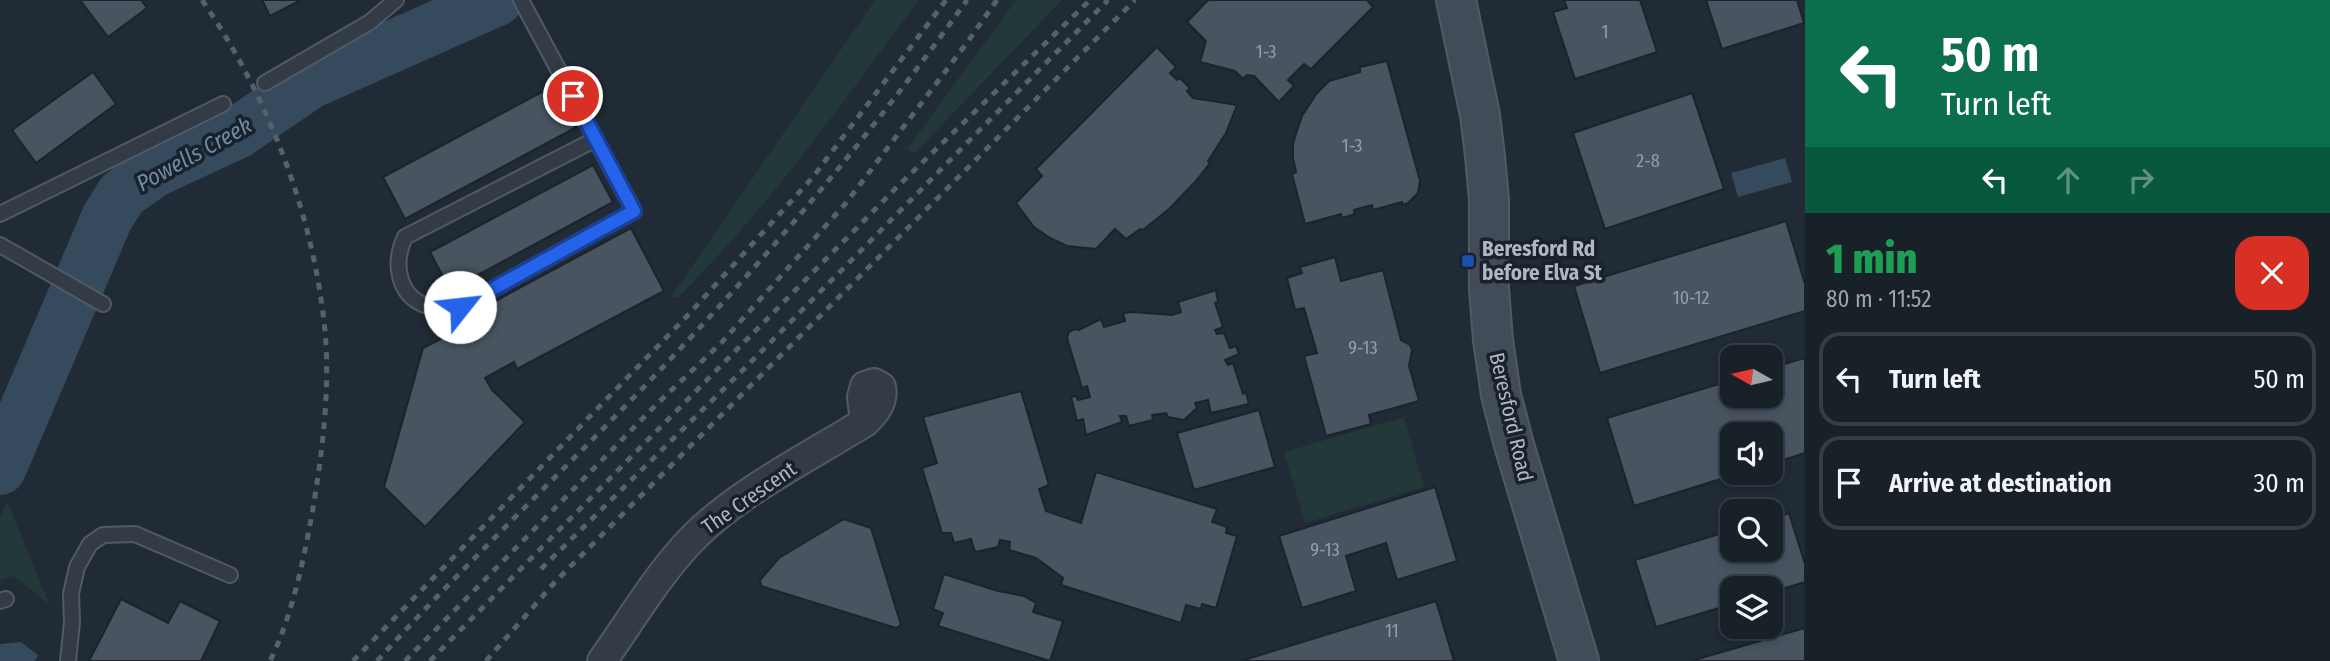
<!DOCTYPE html>
<html lang="en">
<head>
<meta charset="utf-8">
<style>
  body { margin:0; font-family:"Fira Sans Condensed",sans-serif; background:#212830; color:#f1f3f6; height:100vh; display:flex; flex-direction:column; font-size:26px; white-space:nowrap }
  * { box-sizing:border-box; margin:0 }
  p { font-size:23px; color:#9fa3a8 }
  .icon { flex:none; width:38px; height:38px; fill:none; stroke:currentColor; stroke-width:2; stroke-linecap:round; stroke-linejoin:round }
  .map { position:relative; flex:1; overflow:hidden }
  .drawer { display:flex; flex-direction:column; background:#182028; width:525px }
  .drawer>* { flex:none }
  .top-card { background:#0b6e4f; color:#fff; overflow:hidden }
  .needle { width:46px; rotate:278deg }
  .fabs { position:absolute; left:1720px; top:345px; display:grid; gap:14px }
  .fabs a { display:grid; place-items:center; width:63px; height:63px; border-radius:14px; background:#182028; box-shadow:0 4px 10px #0003,0 0 0 2px #363e45; font-size:35px }
  .pin { position:absolute; display:grid; place-items:center; width:60px; height:60px; color:#fff; margin:-30px; border:4px solid #fff; border-radius:50%; box-shadow:0 2px 7px #0007 }
  .me { position:absolute; width:77px; margin:-38px; rotate:61deg; stroke-linejoin:round; filter:drop-shadow(0 0 5px #0008) }
  .turn { display:flex; align-items:center; gap:24px; height:147px; padding:0 21px; font-size:32px }
  .turn .icon { width:91px; height:91px; stroke-width:2.5 }
  .turn b { display:block; font-size:49px; line-height:60px }
  .lanes { display:flex; align-items:center; height:66px; padding:0 21px; background:#0003; justify-content:center; gap:35px; direction:ltr }
  .lanes .off { opacity:.35 }
  .round { display:grid; place-items:center; flex:none; width:74px; height:74px; border-radius:21px; background:#212830 }
  .headline { display:flex; align-items:center; justify-content:space-between; height:119px; padding:0 21px }
  h1 { font-size:42px; font-weight:800; line-height:52px; color:#1e9e55 }
  ul { padding:0; list-style:none }
  li { display:flex; align-items:center; gap:21px; height:94px; margin:0 14px 10px; padding:0 7px; border:4px solid #363e45; border-radius:21px }
  li div { flex:1 }
  li b { display:block; font-size:26px }
  li em { font-style:normal }
  main { display:flex; flex:1; min-height:0 }
  .map>svg:first-child { display:block }
</style>
</head>
<body>
<main>
<div class="map">
<svg width="1805" height="661" viewBox="0 0 1805 661">
  <rect width="100%" height="100%" fill="#202b36"/>
  <g fill="#233838">
    <path d="M875 0H919C843 102 769 208 677 298L671 297Z"/>
    <path d="M1016 0H1062L914 154 907 149Z"/>
    <path d="M1404 417 1424 487 1305 523 1284 452Z"/>
    <path d="M7 501 49 604 14 576 0 580V517Z"/>
  </g>
  <g fill="#364a5e">
    <path d="M1785 158 1792 182 1738 197 1731 173Z"/>
    <path d="M21 642 38 655 35 661H0V644Z"/>
  </g>
  <g fill="none" stroke-linecap="round" stroke-linejoin="round">
    <path stroke="#364a5e" stroke-width="52" d="M0 469 107 218 122 194 155 171 237 133 310 83 497 0"/>
  </g>
  <g fill="#485561" stroke="#1b232d" stroke-width="2">
    <path d="M80 0H141L147 8 108 37Z"/>
    <path d="M262 0H301L270 16Z"/>
    <path d="M1208 0H1367L1373 7 1311 69 1304 64 1288 80 1294 86 1279 102 1254 76 1247 75 1243 79 1235 71 1200 62 1206 41 1187 22Z"/>
    <path d="M1564 0H1640L1657 52 1575 79 1553 12 1567 8Z"/>
    <path d="M1706 0H1797L1804 23 1722 49Z"/>
    <path d="M1157 47 1176 67 1170 73 1177 80 1180 78 1190 88 1187 91 1193 98 1237 105 1226 133 1208 161 1210 163 1196 181 1169 209 1143 230 1140 229 1126 239 1115 229 1096 249 1067 246 1050 238 1034 227 1016 203 1042 176 1036 169Z"/>
    <path d="M1387 61 1420 181 1418 193 1408 203 1403 205 1402 202 1373 210 1372 205 1354 210 1355 214 1342 218 1341 214 1305 224 1292 174 1296 172 1293 158V143L1302 116 1317 93 1329 81 1360 72V67Z"/>
    <path d="M93 72 116 104 36 163 12 130Z"/>
    <path d="M553 86 575 128 405 219 383 177Z"/>
    <path d="M1692 93 1724 189 1605 229 1573 133Z"/>
    <path d="M593 165 613 202 450 290 430 252Z"/>
    <path d="M1786 221 1805 284V311L1600 373 1574 286Z"/>
    <path d="M631 228 664 291 517 369 514 362 485 378 492 390 525 422 425 527 384 487 423 348 460 329 464 337 492 322 484 307Z"/>
    <path d="M1335 257 1341 281 1383 270 1401 340 1410 345 1412 350 1409 366 1419 401 1369 415 1371 424 1326 436 1304 356 1317 353 1304 308 1295 310 1287 278 1302 273 1300 267Z"/>
    <path d="M1216 290 1218 302 1215 303 1223 327 1215 330 1217 334 1224 333 1230 348 1236 346 1239 354 1225 360 1228 365 1233 363 1243 394 1246 392 1249 404 1211 413 1208 400 1195 403 1197 408 1184 420 1168 417 1166 413 1152 415 1153 420 1129 426 1126 416H1120L1122 422 1086 435 1083 419 1077 421 1071 397 1076 396 1078 400 1090 397 1087 386 1082 388 1067 338 1069 332 1075 329 1079 330 1101 319 1104 327 1125 321 1123 313 1132 312 1172 315 1181 312 1178 302Z"/>
    <path d="M1805 358V453L1771 464V434H1732V472H1743L1634 506 1607 418 1732 380V396H1771V368Z"/>
    <path d="M1021 391 1049 485 1039 489 1046 511 1081 523 1096 472 1217 509 1212 522 1227 527 1226 533 1237 536 1216 608 1202 604 1201 609 1186 605 1181 623 1061 585 1063 578 1036 558 1009 550 1010 542 1000 540 998 547 975 552 971 539 954 543 951 533H942L922 468 937 463 923 417Z"/>
    <path d="M1259 410 1275 467 1194 490 1177 433Z"/>
    <path d="M1435 487 1457 561 1397 580 1386 543 1346 556 1356 591 1302 608 1279 536Z"/>
    <path d="M1789 513 1805 564V582L1771 592V588H1732V604L1656 627 1635 560 1732 530V550H1771V519Z"/>
    <path d="M844 519 871 528 901 625 896 628 761 586 760 580 779 558Z"/>
    <path d="M944 574 998 591 1024 596 1036 603 1033 612 1063 621 1050 661 938 626 943 613 933 609Z"/>
    <path d="M121 599 168 623 180 601 220 621 201 661H89Z"/>
    <path d="M1436 601 1454 661H1241Z"/>
    <path d="M1805 628V661H1691Z"/>
  </g>
  <g fill="none" stroke-linecap="round" stroke-linejoin="round">
    <g stroke="#515a64" stroke-width="18">
      <g id="service">
        <path d="M521 0 634 211 460 307C449 308 438 310 427 306 397 296 393 262 405 237L596 139"/>
        <path d="M265 83 370 22 396 0"/>
        <path d="M0 214 223 104"/>
        <path d="M0 245 103 304"/>
        <path d="M0 601 6 599"/>
        <path d="M68 661 72 622 71 594 77 567 90 544 103 535 135 534 230 575"/>
      </g>
    </g>
    <g stroke="#515a64" stroke-width="32">
      <path id="minor" d="M602 661C632 619 659 572 695 536 739 492 812 455 865 422 875 412 884 402 881 387L874 383 865 386 862 397 865 422"/>
    </g>
    <g stroke="#515a64" stroke-width="42">
      <path id="secondary" d="M1456 0 1480 115 1485 156 1489 200V289L1493 340 1501 395 1514 445 1579 661"/>
    </g>
    <use href="#service" stroke="#333c46" stroke-width="14"/>
    <use href="#minor" stroke="#333c46" stroke-width="28"/>
    <use href="#secondary" stroke="#424c59" stroke-width="38"/>
    <g stroke="#55616d" stroke-width="5" stroke-dasharray="7 7" stroke-linecap="butt">
      <path d="M202 0C265 91 309 203 323 313 332 379 323 449 312 514 303 563 292 616 270 661"/>
      <path d="M541 569 747 366 1108 0"/>
      <path d="M353 661 689 314 813 177 946 0"/>
      <path d="M377 661C482 545 598 439 704 323 798 221 887 113 967 0"/>
      <path d="M405 661 659 402 722 342 846 203 966 44 997 0"/>
      <path d="M430 661 895 189 1090 0"/>
      <path d="M486 661 555 582 1135 0"/>
    </g>
  </g>
  <g fill="none" stroke-linecap="round" stroke-linejoin="round">
    <g stroke="#184099" stroke-width="18">
      <path id="route" d="M460 307 634 211 573 96"/>
    </g>
    <use href="#route" stroke="#2563eb" stroke-width="12"/>
  </g>
  <rect fill="#1a4fb4" stroke="#19212b" stroke-width="2.5" x="1461" y="254" width="14" height="14" rx="3.5"/>
  <g text-anchor="middle" stroke-width="7" stroke-linejoin="round" paint-order="stroke">
    <g font-size="18" fill="#949eaa">
      <text x="1605" y="38">1</text>
      <text x="1266" y="58">1-3</text>
      <text x="1352" y="152">1-3</text>
      <text x="1648" y="167">2-8</text>
      <text x="1691" y="304">10-12</text>
      <text x="1363" y="354">9-13</text>
      <text x="1325" y="556">9-13</text>
      <text x="1392" y="637">11</text>
    </g>
    <g font-size="21" font-weight="bold" fill="#aeb7c3" stroke="#19212b" text-anchor="start">
      <text x="1482" y="256">Beresford Rd<tspan x="1482" dy="24">before Elva St</tspan></text>
    </g>
    <g font-size="21" fill="#aeb7c3" stroke="#19212b">
      <text transform="translate(1511 417) rotate(77)" y="7">Beresford Road</text>
      <text transform="translate(749 498) rotate(-35)" y="7">The Crescent</text>
    </g>
    <g font-size="23" font-style="italic" fill="#6f8aa6" stroke="#19212b">
      <text transform="translate(194 154) rotate(-29)" y="8">Powells Creek</text>
    </g>
  </g>
</svg>
<div class="fabs">
<a><svg class="needle" viewBox="-14 -14 28 28"><path d="M0-13l5 13h-10z" fill="#e53935"/><path d="M0 13l5-13h-10z" fill="#9fa3a8"/></svg></a>
<a><svg class="icon" aria-label="sound" viewBox="0 0 24 24"><path d="M4 9h4l5-4v14l-5-4H4zM17 9q2 3 0 6"/></svg></a>
<a><svg class="icon" aria-label="search" viewBox="0 0 24 24"><circle cx="10" cy="10" r="6"/><path d="M15 15l6 6"/></svg></a>
<a><svg class="icon" aria-label="layers" viewBox="0 0 24 24"><path d="M12 4l9 5-9 5-9-5zM3 14l9 5 9-5"/></svg></a>
</div>
<div class="pin" style="left:573px;top:96px;background:#d93025"><svg class="icon" aria-label="arrive" viewBox="0 0 24 24"><path d="M6 21V4h12l-3 4 3 4H6"/></svg></div>
<svg class="me" style="left:460px;top:307px" viewBox="-20 -20 40 40"><circle r="19" fill="#fff"/><path d="M0-13L10 11 0 6-10 11z" fill="#2563eb"/></svg>
</div>
<section class="drawer">
<div class="top-card">
<div class="turn"><svg class="icon" aria-label="left" viewBox="0 0 24 24"><path d="M17 20v-9H6M10 6l-5 5 5 5"/></svg><div><b>50 m</b>Turn left</div></div>
<div class="lanes"><svg class="icon" aria-label="left" viewBox="0 0 24 24"><path d="M17 20v-9H6M10 6l-5 5 5 5"/></svg><svg class="icon off" aria-label="ahead" viewBox="0 0 24 24"><path d="M12 20V5M6 11l6-6 6 6"/></svg><svg class="icon off" aria-label="right" viewBox="0 0 24 24"><path d="M7 20v-9h11M14 6l5 5-5 5"/></svg></div>
</div>
<div class="headline"><div><h1>1 min</h1><p>80 m · 11:52</p></div><a class="round" style="background:#d93025;color:#fff"><svg class="icon" aria-label="close" viewBox="0 0 24 24"><path d="M6 6l12 12M18 6L6 18"/></svg></a></div>
<ul>
<li><svg class="icon" aria-label="left" viewBox="0 0 24 24"><path d="M17 20v-9H6M10 6l-5 5 5 5"/></svg><div><b>Turn left</b></div><em>50 m</em></li>
<li><svg class="icon" aria-label="arrive" viewBox="0 0 24 24"><path d="M6 21V4h12l-3 4 3 4H6"/></svg><div><b>Arrive at destination</b></div><em>30 m</em></li>
</ul>
</section>
</main>
</body>
</html>
